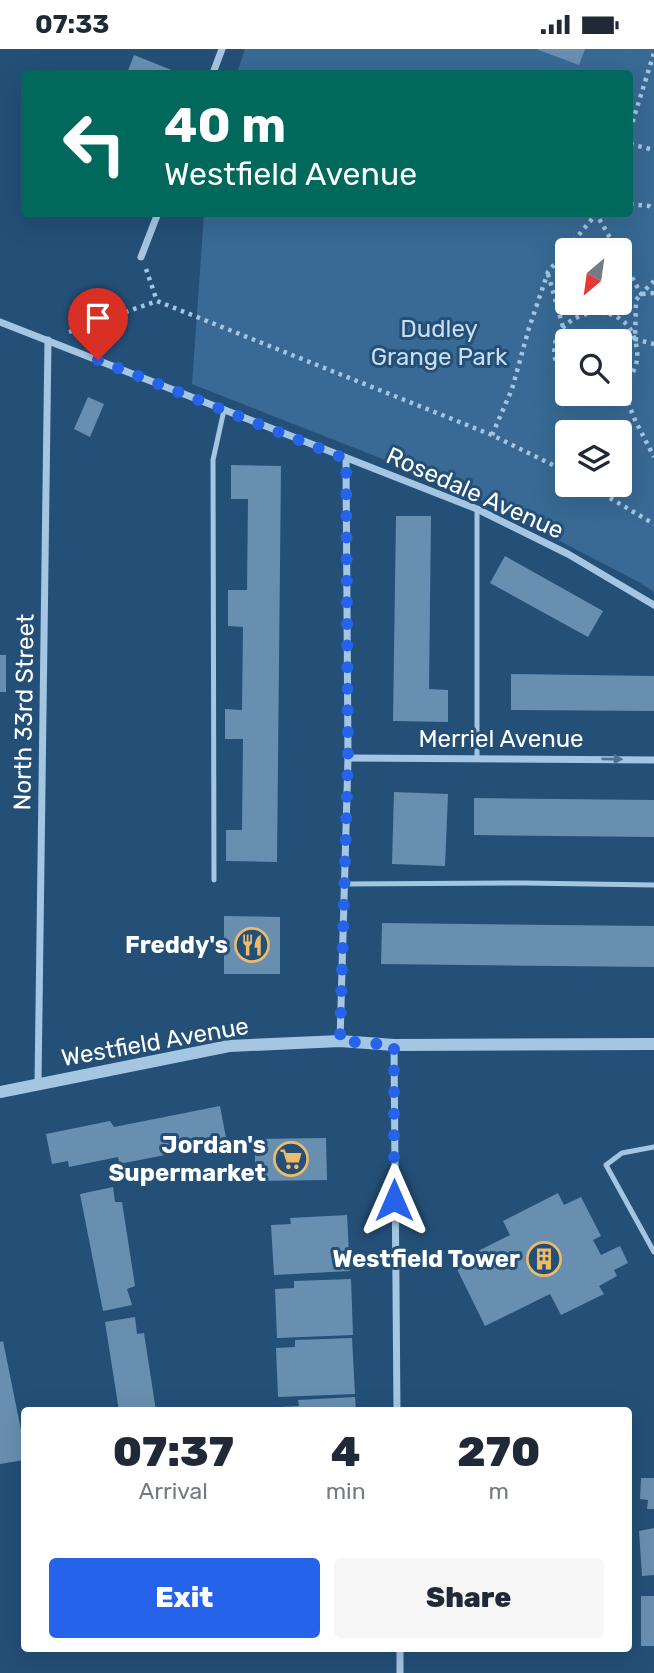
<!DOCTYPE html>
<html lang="en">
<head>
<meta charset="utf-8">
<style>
  body { margin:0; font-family:Rubik,sans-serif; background:#f6f6f7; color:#1f2937; height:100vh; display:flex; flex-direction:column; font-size:26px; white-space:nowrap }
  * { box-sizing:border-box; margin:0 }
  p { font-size:23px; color:#747a83 }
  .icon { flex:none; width:38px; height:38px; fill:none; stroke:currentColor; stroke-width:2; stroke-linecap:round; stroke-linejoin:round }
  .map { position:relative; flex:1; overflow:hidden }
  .details { position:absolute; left:21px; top:1358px; width:611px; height:245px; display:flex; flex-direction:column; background:#fff; border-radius:7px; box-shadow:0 7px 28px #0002 }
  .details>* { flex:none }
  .hud { position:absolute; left:21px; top:21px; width:612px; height:147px; border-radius:7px; box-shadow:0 7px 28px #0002; background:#00695c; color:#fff; overflow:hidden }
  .needle { width:46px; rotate:209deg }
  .controls { position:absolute; left:555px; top:189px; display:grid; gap:14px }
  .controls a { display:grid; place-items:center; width:77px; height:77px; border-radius:7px; background:#fff; box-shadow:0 7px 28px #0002; font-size:35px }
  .pin { position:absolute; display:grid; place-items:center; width:60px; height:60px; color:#fff; margin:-72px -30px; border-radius:50% 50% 50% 0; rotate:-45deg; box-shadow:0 0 7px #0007 }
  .pin .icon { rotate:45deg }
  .me { position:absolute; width:77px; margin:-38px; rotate:0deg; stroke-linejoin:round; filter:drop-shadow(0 0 5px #0008) }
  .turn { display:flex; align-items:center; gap:24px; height:147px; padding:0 28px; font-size:32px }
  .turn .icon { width:91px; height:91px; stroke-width:2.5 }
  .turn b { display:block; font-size:49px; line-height:60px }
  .eta { display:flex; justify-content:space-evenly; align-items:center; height:119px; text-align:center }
  .eta b { font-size:42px; font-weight:800; line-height:49px }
  .primary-button { display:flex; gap:14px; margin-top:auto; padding:14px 28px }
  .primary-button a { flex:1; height:80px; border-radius:7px; background:#2563eb; color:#fff; font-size:28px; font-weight:800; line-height:80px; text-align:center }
  .primary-button a+a { background:#f6f6f7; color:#1f2937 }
  .status { display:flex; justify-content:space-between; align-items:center; height:49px; padding:0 35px; background:#fff; direction:ltr }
  .status svg { height:19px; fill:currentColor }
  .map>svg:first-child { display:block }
</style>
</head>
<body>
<div class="status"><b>07:33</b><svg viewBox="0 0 49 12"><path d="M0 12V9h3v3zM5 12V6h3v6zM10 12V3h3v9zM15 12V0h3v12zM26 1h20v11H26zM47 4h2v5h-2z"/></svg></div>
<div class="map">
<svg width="654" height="1624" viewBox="0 0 654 1624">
  <rect width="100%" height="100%" fill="#244f77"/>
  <path fill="#386a95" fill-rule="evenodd" d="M245 0H654V543L637 532 459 440 192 335 204 165 630 164V24H237ZM567 201H620V254H567ZM567 292H620V345H567ZM567 383H620V436H567Z"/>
  <g fill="#698fb0">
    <path d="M536 0H585L579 16Z"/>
    <path d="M134 6 174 22 173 24H127Z"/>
    <path d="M88 348 104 355 90 388 74 380Z"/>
    <path d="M231 416 281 417 277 813 226 812V781H242L243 690H225V660L242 661 243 578 228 577V541H247L248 450H231Z"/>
    <path d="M396 467H431L429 640 448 641V673L393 672Z"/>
    <path d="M505 507 603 562 588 588 490 534Z"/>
    <rect x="0" y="606" width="6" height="37"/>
    <path d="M511 625 654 627V662L511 661Z"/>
    <path d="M394 743 448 745 445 817 392 815Z"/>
    <path d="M474 749 654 751V788L474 786Z"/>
    <path d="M224 867 280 868V925H224Z"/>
    <path d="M382 874 654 877V918L381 915Z"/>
    <path d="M220 1057 227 1094 119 1115 118 1108 69 1118 68 1112 52 1115 46 1085 110 1072 114 1078Z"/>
    <path d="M326 1089 327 1131 255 1132V1090Z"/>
    <path d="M113 1138 115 1153H122L135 1237 127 1240 132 1256 103 1262 80 1145Z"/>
    <path d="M558 1144 564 1156 581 1148 601 1187 593 1191 601 1206 620 1197 628 1214 614 1221 617 1227 599 1237 604 1245 561 1266 550 1245 485 1277 454 1214 510 1186 503 1172Z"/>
    <path d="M347 1166 350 1222 274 1226 271 1176 291 1175 290 1169Z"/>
    <path d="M351 1230 353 1286 277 1289 275 1240 294 1239V1232Z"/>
    <path d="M135 1268 137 1285 144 1284 156 1362H119L105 1273Z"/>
    <path d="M352 1289 355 1345 278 1348 276 1299 295 1298V1291Z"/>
    <path d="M3 1292 24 1396V1411L0 1415V1293Z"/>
    <path d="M355 1348 356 1362H280V1358L299 1357 298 1351Z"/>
    <path d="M641 1429H654V1460H647L648 1451 640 1450Z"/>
    <path d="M654 1479V1526L642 1527 639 1482Z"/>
    <rect x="641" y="1547" width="13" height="50"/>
  </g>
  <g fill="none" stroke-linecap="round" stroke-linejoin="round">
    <g stroke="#a5c6e3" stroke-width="4.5" stroke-dasharray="3.5 5" stroke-linecap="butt">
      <path d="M630 81 654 4"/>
      <path d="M630 95 654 101"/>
      <path d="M630 155 649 157 654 161"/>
      <path d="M600 164 597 166 617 201"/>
      <path d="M620 206 641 245 654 232"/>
      <path d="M146 220 157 252"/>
      <path d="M548 225 563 278"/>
      <path d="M654 244 641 245 636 251 635 290 654 295"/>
      <path d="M69 283 157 252 492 386 567 423"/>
      <path d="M567 334C517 268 631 231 637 302 639 316 631 330 620 339"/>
      <path d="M622 337 634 369 654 408"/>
      <path d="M588 345 596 346 605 345"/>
      <path d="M492 386 512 340 529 279 548 223 597 164"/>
      <path d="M588 436 654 475"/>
    </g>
    <g stroke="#a5c6e3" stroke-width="5">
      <path d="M477 709V460"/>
      <path d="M214 831 213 411 224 361"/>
      <path d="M344 835 525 834 654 836"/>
      <path d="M654 1098 622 1104 606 1116 654 1203"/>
    </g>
    <g stroke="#a5c6e3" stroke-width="7">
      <path d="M213 24 222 0"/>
      <path d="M141 208 158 164"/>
      <path d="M0 273 477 460 568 505 654 556"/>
      <path d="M348 709 654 711"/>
      <path d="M340 992 348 709 346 410"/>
      <path d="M394 996 397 1362"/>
      <path d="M38 1035 48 291"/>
      <path d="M400 1600V1624"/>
    </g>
    <path stroke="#a5c6e3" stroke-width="12" d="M0 1043 229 997 340 992 394 996 654 995"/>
  </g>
  <defs><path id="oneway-solid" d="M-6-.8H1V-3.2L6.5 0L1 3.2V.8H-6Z" transform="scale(1.75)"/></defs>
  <use fill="#4b7397" href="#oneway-solid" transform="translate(612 710) rotate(1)"/>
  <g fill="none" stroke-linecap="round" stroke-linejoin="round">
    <path stroke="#2563eb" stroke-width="12" stroke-dasharray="0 21.6" d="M98 311 346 410 348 709 340 992 394 996V1151"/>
  </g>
  <defs>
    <g id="restaurant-ring" transform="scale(1.75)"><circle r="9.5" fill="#244f77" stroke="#edbc6a" stroke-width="1.5"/><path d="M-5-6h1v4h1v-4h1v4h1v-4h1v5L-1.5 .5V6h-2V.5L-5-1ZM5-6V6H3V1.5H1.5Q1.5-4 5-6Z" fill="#edbc6a"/></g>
    <g id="supermarket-ring" transform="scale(1.75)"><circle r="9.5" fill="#244f77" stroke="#edbc6a" stroke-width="1.5"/><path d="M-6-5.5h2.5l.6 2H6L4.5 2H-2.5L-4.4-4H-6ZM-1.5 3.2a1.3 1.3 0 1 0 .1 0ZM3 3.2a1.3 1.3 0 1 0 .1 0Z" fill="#edbc6a"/></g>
    <g id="building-ring" transform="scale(1.75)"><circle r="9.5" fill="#244f77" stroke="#edbc6a" stroke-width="1.5"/><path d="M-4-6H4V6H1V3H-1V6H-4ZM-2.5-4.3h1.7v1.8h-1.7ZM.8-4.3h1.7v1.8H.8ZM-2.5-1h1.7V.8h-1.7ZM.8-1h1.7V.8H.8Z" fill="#edbc6a"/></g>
  </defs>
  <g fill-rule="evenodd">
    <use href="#restaurant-ring" x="252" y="896"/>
    <use href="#supermarket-ring" x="291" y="1110"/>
    <use href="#building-ring" x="544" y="1210"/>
  </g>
  <g text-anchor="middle" stroke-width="6" stroke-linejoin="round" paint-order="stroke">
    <g font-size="24" fill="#c8dff3" stroke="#244f77">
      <text x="439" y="288">Dudley<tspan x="439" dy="28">Grange Park</tspan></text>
    </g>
    <g font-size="24" fill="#fff" stroke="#244f77">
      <text transform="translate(475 444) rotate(24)" y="8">Rosedale Avenue</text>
      <text transform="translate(24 663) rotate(-89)" y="8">North 33rd Street</text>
      <text x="501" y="698">Merriel Avenue</text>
      <text transform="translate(155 993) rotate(-10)" y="8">Westfield Avenue</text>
    </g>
    <g font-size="24" font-weight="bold" fill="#fff" stroke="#244f77" text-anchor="end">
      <text x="228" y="904">Freddy's</text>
      <text x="266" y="1104">Jordan's<tspan x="266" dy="28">Supermarket</tspan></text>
      <text x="520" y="1218">Westfield Tower</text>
    </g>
  </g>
</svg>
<div class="controls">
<a><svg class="needle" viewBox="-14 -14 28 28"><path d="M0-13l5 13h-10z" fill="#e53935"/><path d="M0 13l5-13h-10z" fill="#747a83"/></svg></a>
<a><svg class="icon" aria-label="search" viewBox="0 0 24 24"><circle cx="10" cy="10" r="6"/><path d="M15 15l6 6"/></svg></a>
<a><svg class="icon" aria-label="layers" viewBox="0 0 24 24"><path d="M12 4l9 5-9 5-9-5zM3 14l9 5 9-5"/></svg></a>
</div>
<div class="pin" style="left:98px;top:311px;background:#d93025"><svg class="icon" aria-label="arrive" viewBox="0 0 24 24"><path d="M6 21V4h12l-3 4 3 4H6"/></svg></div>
<svg class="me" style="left:394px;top:1151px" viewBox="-20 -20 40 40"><path d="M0-17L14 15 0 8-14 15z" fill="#2563eb" stroke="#fff" stroke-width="4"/></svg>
<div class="hud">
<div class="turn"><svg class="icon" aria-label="left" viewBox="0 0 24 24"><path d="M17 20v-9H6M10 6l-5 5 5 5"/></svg><div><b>40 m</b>Westfield Avenue</div></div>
</div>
<section class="details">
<div class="eta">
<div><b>07:37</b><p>Arrival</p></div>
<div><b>4</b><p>min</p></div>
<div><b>270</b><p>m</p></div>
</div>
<div class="primary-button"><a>Exit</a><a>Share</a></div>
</section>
</div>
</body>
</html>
